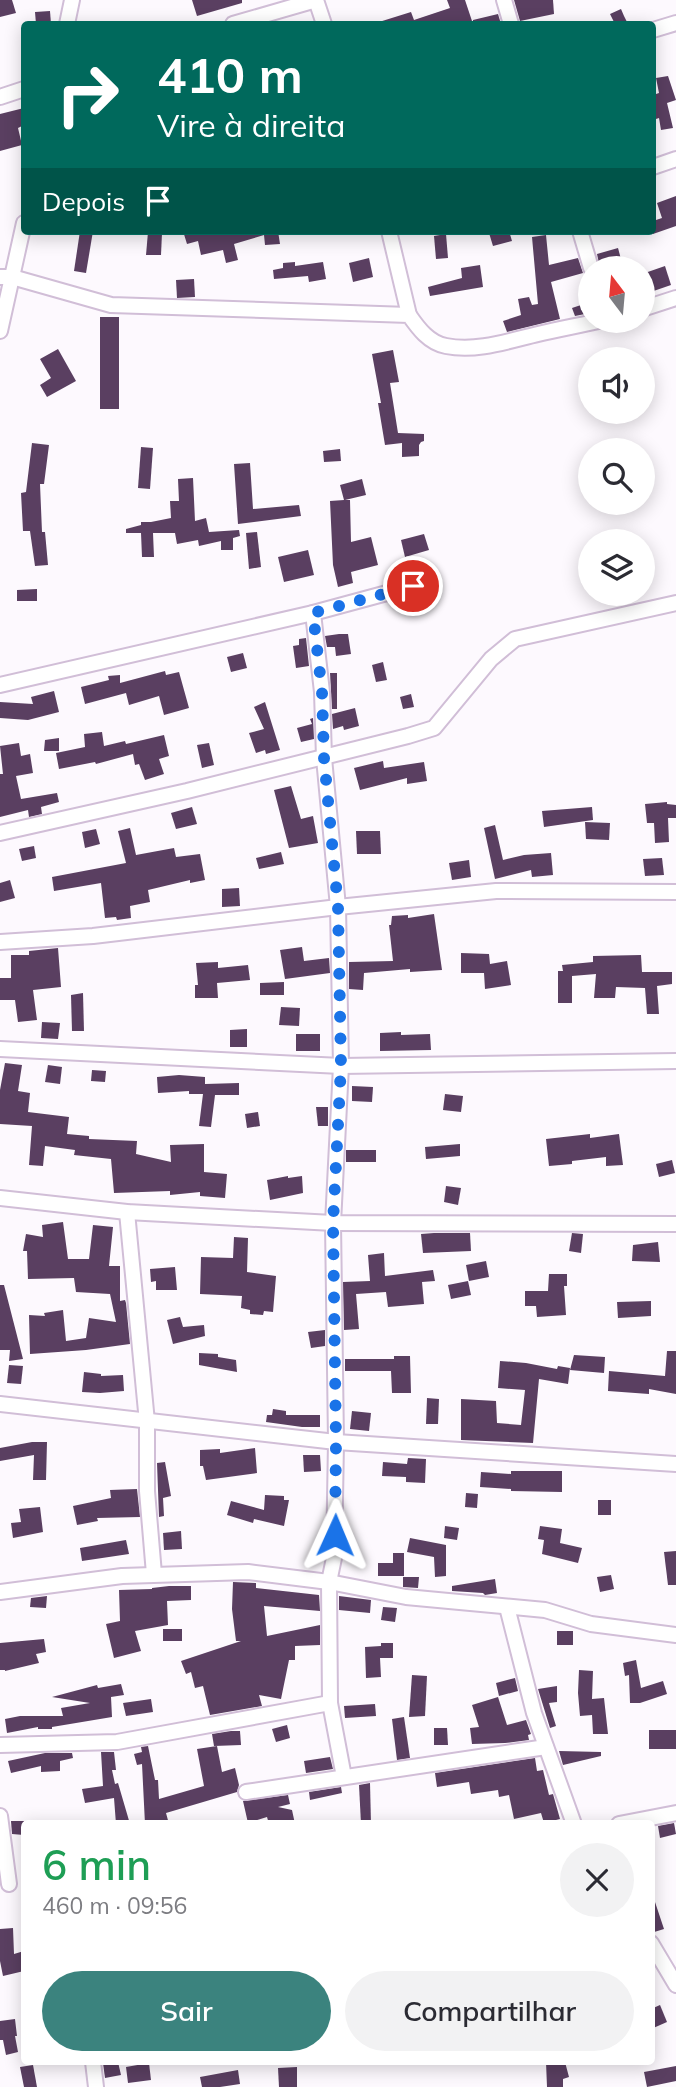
<!DOCTYPE html>
<html lang="pt">
<head>
<meta charset="utf-8">
<style>
  body { margin:0; font-family:Mulish,sans-serif; background:#f2f2f3; color:#2b2b33; height:100vh; display:flex; flex-direction:column; font-size:26px; white-space:nowrap }
  * { box-sizing:border-box; margin:0 }
  p { font-size:23px; color:#7c7c81 }
  .icon { flex:none; width:38px; height:38px; fill:none; stroke:currentColor; stroke-width:2; stroke-linecap:round; stroke-linejoin:round }
  .map { position:relative; flex:1; overflow:hidden }
  .details { position:absolute; left:21px; top:1820px; width:634px; height:245px; display:flex; flex-direction:column; background:#fff; border-radius:7px; box-shadow:0 4px 18px #0003 }
  .details>* { flex:none }
  .banner { position:absolute; left:21px; top:21px; width:635px; height:214px; border-radius:7px; box-shadow:0 4px 18px #0003; background:#00695c; color:#fff; overflow:hidden }
  .needle { width:46px; rotate:344deg }
  .tools { position:absolute; left:578px; top:256px; display:grid; gap:14px }
  .tools a { display:grid; place-items:center; width:77px; height:77px; border-radius:50%; background:#fff; box-shadow:0 4px 18px #0003; font-size:35px }
  .pin { position:absolute; display:grid; place-items:center; width:60px; height:60px; color:#fff; margin:-30px; border:4px solid #fff; border-radius:50%; box-shadow:0 2px 7px #0007 }
  .me { position:absolute; width:77px; margin:-38px; rotate:1deg; stroke-linejoin:round; filter:drop-shadow(0 0 5px #0008) }
  .turn { display:flex; align-items:center; gap:24px; height:147px; padding:0 21px; font-size:32px }
  .turn .icon { width:91px; height:91px; stroke-width:2.5 }
  .turn b { display:block; font-size:49px; line-height:60px }
  .then { display:flex; align-items:center; height:66px; padding:0 21px; background:#0003; gap:14px; font-size:26px }
  .round { display:grid; place-items:center; flex:none; width:74px; height:74px; border-radius:37px; background:#f2f2f3 }
  .head { display:flex; align-items:center; justify-content:space-between; height:119px; padding:0 21px }
  h1 { font-size:42px; font-weight:600; line-height:52px; color:#1e9e55 }
  .button { display:flex; gap:14px; margin-top:auto; padding:14px 21px }
  .button a { flex:1; height:80px; border-radius:42px; background:#3b837e; color:#fff; font-size:28px; font-weight:600; line-height:80px; text-align:center }
  .button a+a { background:#f2f2f3; color:#2b2b33 }
  .map>svg:first-child { display:block }
</style>
</head>
<body>
<div class="map">
<svg width="676" height="2087" viewBox="0 0 676 2087">
  <rect width="100%" height="100%" fill="#fdf9fe"/>
  <g fill="#5a3f61">
    <path d="M0 0H12L16 13 0 17Z"/>
    <path d="M192 0H242V3L197 16Z"/>
    <path d="M447 0H465L473 24H379V22L411 12 414 20 450 8Z"/>
    <path d="M514 0H553L554 14 520 21Z"/>
    <path d="M621 9 624 16 628 24H615L610 14Z"/>
    <path d="M50 11 51 24H36L35 12Z"/>
    <path d="M498 14 501 24H473V20Z"/>
    <path d="M668 76 676 100 667 103 673 128 661 130 659 118 653 120V95L659 93 656 78Z"/>
    <path d="M24 108V125L18 128 22 145 0 151V114Z"/>
    <path d="M676 196V226L653 234V221L662 218 657 203Z"/>
    <path d="M80 231H93L86 273 74 271Z"/>
    <path d="M183 231H278L280 244 265 245 264 235 234 244 238 260 226 263 223 250 201 255 198 241 187 244Z"/>
    <path d="M497 231H509L512 241 493 246 489 233Z"/>
    <path d="M148 232 162 233 161 255H146Z"/>
    <path d="M446 234 448 258 436 259 434 236Z"/>
    <path d="M546 235 549 265 578 258 583 273 551 282 560 319 507 332 503 321 521 315 518 299 529 297 532 305 538 304 532 237Z"/>
    <path d="M618 248 622 263 600 268 597 254Z"/>
    <path d="M369 258 373 277 353 282 349 263Z"/>
    <path d="M295 262V266L323 262 326 279 309 282 308 276 274 279 273 270 283 268V263Z"/>
    <path d="M480 265 483 287 430 296 428 287 462 278 461 268Z"/>
    <path d="M665 266 671 285 642 295V274Z"/>
    <path d="M194 279 195 297 177 298 176 280Z"/>
    <path d="M590 302V313L575 316 572 308Z"/>
    <rect x="100" y="317" width="19" height="92"/>
    <path d="M58 349 76 381 47 397 40 385 51 378 40 359Z"/>
    <path d="M393 350 399 382 390 383 398 433 424 434V441L421 442 419 445V456L402 457V443L385 445 378 403H381L372 354Z"/>
    <path d="M32 443 49 445 44 484H40L42 532H45L48 565 35 566 30 531H23L21 493 26 492Z"/>
    <path d="M141 447 153 448 150 489 138 488Z"/>
    <path d="M340 449 341 461 324 462 323 451Z"/>
    <path d="M250 463 253 509 299 505 301 516 238 524 234 464Z"/>
    <path d="M193 478 195 521 206 518 209 532 239 530 240 536 233 538V550H221V541L199 546 198 540 177 544 175 533H153L154 557H142L141 533H126V529L141 525V522H151L171 518 170 501H179L178 479Z"/>
    <path d="M362 479 366 495 345 500H350L351 542 371 537 378 565 351 572 353 583 338 587 333 565 330 501 344 500 340 485Z"/>
    <path d="M257 532 261 567 249 569 246 533Z"/>
    <path d="M424 534 429 550 405 557 401 540Z"/>
    <path d="M308 550 314 575 284 582 278 557Z"/>
    <path d="M37 589V601H17V590Z"/>
    <path d="M339 634H348L351 654 336 656 335 647H327L325 636Z"/>
    <path d="M306 638 309 666 296 668 293 646 299 645V639Z"/>
    <path d="M243 653 247 668 231 672 227 657Z"/>
    <path d="M383 662 387 680 376 682 372 665Z"/>
    <path d="M165 671 166 675 179 672 189 708 164 715 159 696 129 705 126 693 85 704 81 687 109 680 108 676 120 675V683Z"/>
    <path d="M330 673H337V709H332Z"/>
    <path d="M54 691 59 712 28 720 0 718V702L33 704 31 697Z"/>
    <path d="M411 694 414 707 403 709 400 697Z"/>
    <path d="M265 702 280 750 266 754 265 750 256 753 249 733 264 729 254 707Z"/>
    <path d="M355 708 359 726 344 730 343 726 333 729 332 714Z"/>
    <path d="M313 718 314 739 301 742 297 728 312 724 310 719Z"/>
    <path d="M102 732 104 746 125 741 126 744 164 735 169 756 159 759 164 774 145 780 139 764 135 765 133 754 96 764 95 762 59 769 56 753 85 747 84 734Z"/>
    <path d="M59 738V751H44L45 740Z"/>
    <path d="M19 743 21 756 30 754 33 773 16 776 21 799 57 793 59 802 41 807 42 814 29 817 28 810 0 817V774H3L0 746Z"/>
    <path d="M209 743 214 765 202 768 197 745Z"/>
    <path d="M383 761 384 768 424 762 427 781 407 784V778L360 790 354 768Z"/>
    <path d="M291 786 301 819 313 816 318 843 289 848 274 790Z"/>
    <path d="M667 802V804L676 805V818H668L669 842 655 843 654 823H647L645 804Z"/>
    <path d="M192 807 197 824 176 829 171 813Z"/>
    <path d="M592 807 593 820 544 827 542 811Z"/>
    <path d="M585 822 610 823 609 840 586 839Z"/>
    <path d="M495 825 503 860 524 855 551 853 553 875 532 877 531 870 495 879 484 828Z"/>
    <path d="M130 828 136 855 174 848 176 857 200 854 205 880 190 883V880L148 890 150 902 130 906 131 918 117 920 116 917 105 918 101 883 54 891 52 877 126 863 118 831Z"/>
    <path d="M96 829 100 844 85 848 82 832Z"/>
    <path d="M356 831H380L381 854H357Z"/>
    <path d="M34 846 36 858 22 861 19 849Z"/>
    <path d="M281 852 284 864 259 869 256 858Z"/>
    <path d="M662 858 664 875 645 876 643 859Z"/>
    <path d="M469 860 471 877 452 880 449 863Z"/>
    <path d="M10 880 15 898 0 902V883Z"/>
    <path d="M239 888 240 906 222 907V889Z"/>
    <path d="M434 914 442 970 410 972V969L364 973 363 990 349 989V962L393 961 389 925H391L392 916 408 915V918Z"/>
    <path d="M302 947 304 961 329 958 330 973 285 979 280 950Z"/>
    <path d="M58 948 61 987 33 990 37 1020 18 1022 15 1000H0V978H11V955H29V951Z"/>
    <path d="M461 953 489 954 490 964 507 961 511 985 485 989 484 973H461Z"/>
    <path d="M641 955 642 972H672V984L657 986 659 1014H647L645 988 616 987 615 998H594L596 974 572 976V1003H558V971H563L562 965 593 962V956Z"/>
    <path d="M218 962V968L248 965 250 980 217 983 218 998H195V985H198L196 963Z"/>
    <path d="M284 982V995H260V983Z"/>
    <path d="M83 993 84 1031H72L71 995Z"/>
    <path d="M281 1007 300 1008 299 1026 279 1025Z"/>
    <path d="M42 1022 60 1023 58 1039 41 1038Z"/>
    <path d="M247 1029V1047H230V1030Z"/>
    <path d="M401 1032V1035L430 1034 431 1050 380 1051V1033Z"/>
    <rect x="296" y="1034" width="24" height="17"/>
    <path d="M5 1063 22 1065 18 1091 30 1093 28 1112 69 1117 67 1134 89 1136V1139L137 1141 136 1154 171 1162 170 1145 204 1144V1172L227 1174 225 1198 200 1196V1192L170 1195V1191L114 1193 111 1159 74 1155 75 1150 45 1146 43 1166 29 1165 32 1126 0 1124V1090Z"/>
    <path d="M48 1065 62 1067 60 1084 45 1082Z"/>
    <path d="M92 1070 106 1071 105 1082 91 1081Z"/>
    <path d="M179 1075 205 1077V1084L239 1083V1095H215L211 1127 199 1126 203 1094H189V1091L158 1093 157 1077Z"/>
    <path d="M352 1086 373 1087 372 1102 352 1101Z"/>
    <path d="M445 1094 463 1096 461 1112 443 1110Z"/>
    <path d="M316 1107H328V1126H318Z"/>
    <path d="M258 1112 260 1126 247 1128 245 1114Z"/>
    <path d="M590 1134V1138L619 1134 623 1165 606 1166V1157L572 1161V1164L549 1166 546 1139Z"/>
    <path d="M460 1144V1156L426 1159 425 1147Z"/>
    <rect x="346" y="1150" width="30" height="12"/>
    <path d="M672 1160 675 1173 659 1177 656 1164Z"/>
    <path d="M288 1176V1178L302 1176 303 1193 270 1200 267 1180Z"/>
    <path d="M446 1186 461 1188 458 1205 444 1202Z"/>
    <path d="M63 1222 68 1259H89L93 1225 113 1227 109 1266H120V1301L125 1300 126 1303 130 1344 86 1350 30 1354 29 1315 45 1316 44 1313 63 1310 66 1341 86 1338 89 1318 116 1322 110 1294 76 1292 74 1278 28 1279 27 1251H23L26 1234 43 1237 42 1225Z"/>
    <path d="M434 1233H470L471 1251 423 1253 421 1234Z"/>
    <path d="M572 1233 583 1234 581 1253 569 1251Z"/>
    <path d="M234 1237 248 1238 247 1272 276 1276 273 1312 264 1311 263 1315 250 1314V1310L241 1308 242 1296 200 1294 201 1257 233 1258Z"/>
    <path d="M658 1242 660 1262 632 1261 633 1245Z"/>
    <path d="M384 1253 385 1276 433 1270 435 1281 422 1282 424 1304 388 1307 386 1292 356 1294 359 1329 344 1330 343 1282 370 1281 368 1255Z"/>
    <path d="M486 1261 489 1277 469 1281 466 1265Z"/>
    <path d="M175 1267 177 1290H156V1281L151 1282 150 1269Z"/>
    <path d="M549 1274H567V1286H564L566 1315 537 1317 536 1306H525V1291H548Z"/>
    <path d="M468 1281 471 1295 451 1299 448 1285Z"/>
    <path d="M0 1285H4L23 1359 9 1361 10 1350H0Z"/>
    <path d="M651 1301V1316L618 1318 617 1302Z"/>
    <path d="M180 1317 183 1327 204 1325 205 1336 173 1344 167 1320Z"/>
    <path d="M325 1330V1346L311 1348 308 1332Z"/>
    <path d="M667 1351H676V1394L649 1389V1394L608 1391 609 1371 665 1376Z"/>
    <path d="M199 1353 218 1354V1357L236 1360 237 1372 199 1365Z"/>
    <path d="M574 1355 605 1357 604 1373 570 1370Z"/>
    <path d="M394 1356H410L411 1393H392L391 1371H345V1359H394Z"/>
    <path d="M500 1361 526 1363 557 1369 558 1366 570 1368 568 1384 539 1379 533 1443 461 1440V1399L496 1401 497 1423 521 1425 525 1390 498 1388Z"/>
    <path d="M9 1365 23 1366 21 1384 7 1383Z"/>
    <path d="M84 1372 101 1374V1376L123 1375 124 1391 100 1393 82 1392Z"/>
    <path d="M427 1398 439 1399 438 1424H426Z"/>
    <path d="M273 1409 286 1411V1415H320V1427H302L266 1422 267 1415H272Z"/>
    <path d="M352 1411 371 1413 369 1431 350 1429Z"/>
    <path d="M32 1442H47L46 1480H33L34 1455 0 1461V1448Z"/>
    <path d="M255 1448 257 1473 206 1480 203 1466H200V1450L220 1449V1453Z"/>
    <path d="M303 1455H320L321 1471 304 1472Z"/>
    <path d="M408 1458 426 1459 425 1483 406 1482V1477L382 1476 383 1462 407 1464Z"/>
    <path d="M165 1462 171 1496 163 1498 164 1516 159 1517 157 1463Z"/>
    <path d="M511 1471H562V1492L511 1491V1489L480 1487 481 1472 511 1474Z"/>
    <path d="M137 1489 140 1517 97 1518 98 1521 77 1525 73 1506 111 1498 110 1490Z"/>
    <path d="M466 1493 478 1494 477 1508 465 1507Z"/>
    <path d="M265 1495 284 1496V1500H289L284 1526 254 1519 253 1523 227 1515 231 1501 264 1510Z"/>
    <rect x="598" y="1500" width="13" height="15"/>
    <path d="M40 1507 43 1532 13 1538 11 1523 21 1522 19 1509Z"/>
    <path d="M445 1526 459 1528 457 1540 444 1538Z"/>
    <path d="M540 1526 562 1529 560 1543 582 1548 578 1563 542 1554 544 1540 538 1539Z"/>
    <path d="M181 1531 182 1549 164 1550 163 1533Z"/>
    <path d="M410 1538 446 1545V1576L435 1577 434 1557 407 1552Z"/>
    <path d="M126 1540 129 1554 82 1561 80 1548Z"/>
    <path d="M676 1551V1585H668L664 1552Z"/>
    <path d="M393 1553H404V1576H378V1563H393Z"/>
    <path d="M611 1575 614 1589 600 1592 597 1577Z"/>
    <path d="M403 1577H419L418 1588 403 1587Z"/>
    <path d="M495 1579 497 1593 485 1595 483 1593 452 1591V1586Z"/>
    <path d="M233 1582 256 1583V1588L319 1595 320 1611 264 1606 267 1636 320 1625V1645L295 1646V1660H289L281 1699 259 1695 262 1706 210 1715 203 1686 195 1688 191 1672 186 1674 181 1661 241 1641H236L232 1609Z"/>
    <path d="M169 1586H191V1600L167 1601 168 1625 135 1631 141 1651 114 1658 106 1624 120 1621 119 1590 152 1589V1588Z"/>
    <path d="M47 1596 46 1608 30 1607 31 1598Z"/>
    <path d="M339 1596 371 1600 370 1613 339 1610Z"/>
    <path d="M383 1607 397 1608 395 1622 381 1620Z"/>
    <rect x="163" y="1629" width="19" height="12"/>
    <rect x="557" y="1631" width="16" height="14"/>
    <path d="M44 1639 46 1652 36 1654 39 1663 5 1671V1670H0V1643Z"/>
    <path d="M381 1643H393V1658H380L381 1677 366 1678 365 1647 381 1646Z"/>
    <path d="M636 1660 641 1688 663 1681 667 1694 640 1703H630L629 1675 625 1676 623 1663Z"/>
    <path d="M579 1670 593 1671 592 1699 604 1698 608 1734H593L592 1715 580 1716 578 1693Z"/>
    <path d="M412 1675 427 1676 425 1716 409 1717Z"/>
    <path d="M515 1678 518 1691 499 1696 496 1683Z"/>
    <path d="M121 1684 124 1695 111 1697 112 1717 52 1727V1729H38V1727L7 1733 5 1719 20 1716H63L61 1708 90 1703 52 1697 97 1685 98 1688Z"/>
    <path d="M557 1686V1702L549 1703 556 1726 550 1728 538 1689Z"/>
    <path d="M498 1697 507 1725 526 1720 531 1734 528 1735 529 1740 505 1743 472 1744 470 1728 479 1727 472 1705Z"/>
    <path d="M151 1699 153 1712 126 1716 123 1703Z"/>
    <path d="M375 1704 376 1716 345 1718 344 1706Z"/>
    <path d="M404 1717 410 1758 397 1760 392 1719Z"/>
    <path d="M287 1725 290 1738 276 1742 272 1729Z"/>
    <path d="M434 1728H447L448 1745H434Z"/>
    <rect x="649" y="1730" width="27" height="19"/>
    <path d="M231 1731H240L241 1745 214 1746 212 1734Z"/>
    <path d="M148 1746 155 1780H158L159 1799 204 1786 197 1749 217 1746 222 1772 235 1768 239 1785 237 1792 166 1813 169 1824H145L142 1764 137 1765 134 1754 142 1752 141 1747Z"/>
    <path d="M559 1751 601 1752V1756L563 1765Z"/>
    <path d="M101 1752H114L116 1770H112L115 1784 118 1783 130 1824H116L114 1798 85 1803 82 1789 103 1786Z"/>
    <path d="M45 1753H72L73 1758 60 1761V1771L41 1772V1766L11 1773 8 1761Z"/>
    <path d="M330 1757 333 1769 306 1773 304 1761Z"/>
    <path d="M535 1758 537 1771 543 1770 549 1795 553 1794 560 1819 544 1823 541 1813 514 1819 509 1795 499 1797 498 1790 471 1794 469 1782 437 1787 435 1773Z"/>
    <path d="M370 1783 371 1824H361L359 1785Z"/>
    <path d="M341 1787 342 1793 310 1800 309 1792Z"/>
    <path d="M288 1795 290 1804 278 1807 292 1810 295 1824H269L267 1817 248 1823 243 1801Z"/>
    <path d="M11 1821H24V1835L12 1834Z"/>
    <path d="M674 1823 676 1834 660 1838 658 1826Z"/>
    <path d="M651 1896H653L664 1929 651 1933Z"/>
    <path d="M13 1928 14 1954 24 1951V1971L3 1976 0 1961V1929Z"/>
    <path d="M660 2005 667 2022 651 2029V2009Z"/>
    <path d="M15 2019 17 2036H15L18 2052 6 2055 3 2040H0V2021Z"/>
    <path d="M111 2062H118L121 2075 105 2078 103 2063Z"/>
    <path d="M546 2062H565L569 2077 563 2079V2087H547Z"/>
    <path d="M149 2063 151 2080 128 2083 126 2067Z"/>
    <path d="M33 2065 37 2087H24L20 2067Z"/>
    <path d="M676 2066V2081L647 2087 644 2072Z"/>
    <path d="M297 2067V2087H279L278 2068Z"/>
    <path d="M238 2070 240 2084 220 2087H202L200 2077Z"/>
  </g>
  <g fill="none" stroke-linecap="round" stroke-linejoin="round">
    <g stroke="#d1bed7" stroke-width="18">
      <g id="minor">
        <path d="M504 0 511 24"/>
        <path d="M67 24 72 0"/>
        <path d="M233 24 316 0 324 24"/>
        <path d="M653 30 676 23"/>
        <path d="M0 97 24 89"/>
        <path d="M653 167 676 159"/>
        <path d="M389 231 409 315"/>
        <path d="M580 231 591 268"/>
        <path d="M0 277H12L111 305 409 315C418 328 429 343 446 346 477 352 508 341 538 334 559 329 581 325 603 320"/>
        <path d="M642 309 676 298"/>
        <path d="M0 331 24 223"/>
        <path d="M313 613 322 692 324 758 338 907 341 1066 333 1223 336 1442 334 1558 329 1582 330 1703 344 1777"/>
        <path d="M0 685 313 613 413 586"/>
        <path d="M0 833 187 791 408 736 434 728 491 659 515 639 676 603"/>
        <path d="M0 942 93 936 338 907 496 891 676 892"/>
        <path d="M0 1049 341 1066 676 1061"/>
        <path d="M0 1198 127 1212 333 1223 676 1224"/>
        <path d="M127 1212 147 1422V1491L154 1574"/>
        <path d="M0 1404 336 1442 676 1464"/>
        <path d="M0 1592 122 1576 248 1572 329 1582 406 1597 545 1610 591 1624 676 1635"/>
        <path d="M507 1607 534 1713 574 1824"/>
        <path d="M0 1745 117 1742 330 1703"/>
        <path d="M246 1792 546 1747"/>
        <path d="M0 1816 9 1884"/>
        <path d="M619 1824 676 1813"/>
        <path d="M651 1943 676 1985"/>
        <path d="M93 2062 96 2087"/>
      </g>
    </g>
    <use href="#minor" stroke="#fff" stroke-width="14"/>
  </g>
  <g fill="none" stroke-linecap="round" stroke-linejoin="round">
    <path stroke="#1a73e8" stroke-width="12" stroke-dasharray="0 21.6" d="M335 1535 336 1442 333 1223 341 1066 338 907 324 758 322 692 313 613 413 586"/>
  </g>
</svg>
<div class="tools">
<a><svg class="needle" viewBox="-14 -14 28 28"><path d="M0-13l5 13h-10z" fill="#e53935"/><path d="M0 13l5-13h-10z" fill="#7c7c81"/></svg></a>
<a><svg class="icon" aria-label="sound" viewBox="0 0 24 24"><path d="M4 9h4l5-4v14l-5-4H4zM17 9q2 3 0 6"/></svg></a>
<a><svg class="icon" aria-label="search" viewBox="0 0 24 24"><circle cx="10" cy="10" r="6"/><path d="M15 15l6 6"/></svg></a>
<a><svg class="icon" aria-label="layers" viewBox="0 0 24 24"><path d="M12 4l9 5-9 5-9-5zM3 14l9 5 9-5"/></svg></a>
</div>
<div class="pin" style="left:413px;top:586px;background:#d93025"><svg class="icon" aria-label="arrive" viewBox="0 0 24 24"><path d="M6 21V4h12l-3 4 3 4H6"/></svg></div>
<svg class="me" style="left:335px;top:1535px" viewBox="-20 -20 40 40"><path d="M0-17L14 15 0 8-14 15z" fill="#1a73e8" stroke="#fff" stroke-width="4"/></svg>
<div class="banner">
<div class="turn"><svg class="icon" aria-label="right" viewBox="0 0 24 24"><path d="M7 20v-9h11M14 6l5 5-5 5"/></svg><div><b>410 m</b>Vire à direita</div></div>
<div class="then">Depois<svg class="icon" aria-label="arrive" viewBox="0 0 24 24"><path d="M6 21V4h12l-3 4 3 4H6"/></svg></div>
</div>
<section class="details">
<div class="head"><div><h1>6 min</h1><p>460 m · 09:56</p></div><a class="round"><svg class="icon" aria-label="close" viewBox="0 0 24 24"><path d="M6 6l12 12M18 6L6 18"/></svg></a></div>
<div class="button"><a>Sair</a><a>Compartilhar</a></div>
</section>
</div>
</body>
</html>
